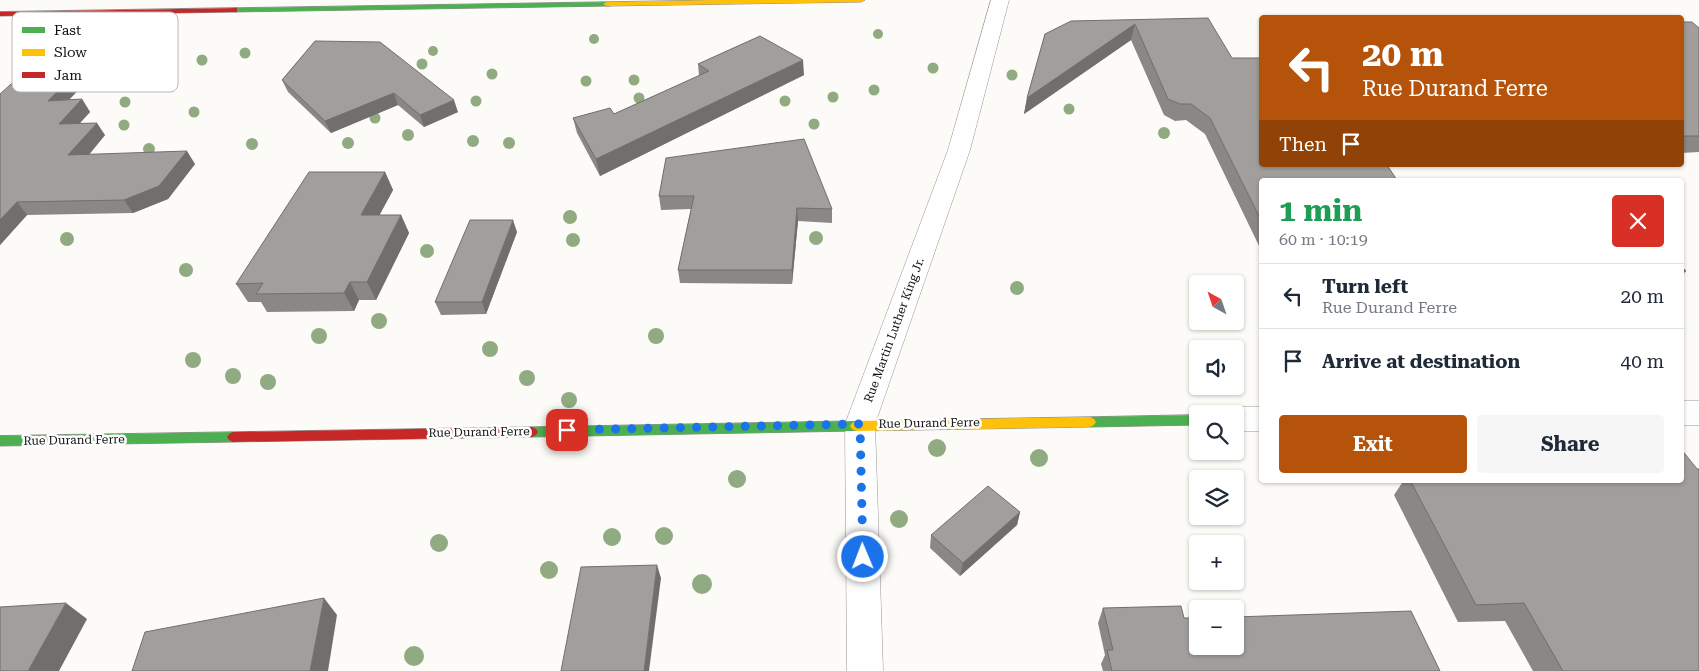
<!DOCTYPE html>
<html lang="en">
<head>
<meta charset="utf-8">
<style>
  body { margin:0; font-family:"Roboto Serif",serif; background:#f6f6f7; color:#1f2937; height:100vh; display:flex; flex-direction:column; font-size:19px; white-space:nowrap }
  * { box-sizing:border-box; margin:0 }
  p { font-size:16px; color:#747a83 }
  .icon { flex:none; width:28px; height:28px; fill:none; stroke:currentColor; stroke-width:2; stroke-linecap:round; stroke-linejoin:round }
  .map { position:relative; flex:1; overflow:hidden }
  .drawer { position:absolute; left:1259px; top:178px; width:425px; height:305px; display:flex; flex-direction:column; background:#fff; border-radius:5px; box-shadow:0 1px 4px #0004 }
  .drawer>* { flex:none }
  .hud { position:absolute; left:1259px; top:15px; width:425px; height:152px; border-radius:5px; box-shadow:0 1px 4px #0004; background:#b45309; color:#fff; overflow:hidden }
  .needle { width:32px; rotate:320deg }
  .fabs { position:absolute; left:1189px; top:275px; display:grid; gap:10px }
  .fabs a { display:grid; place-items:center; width:55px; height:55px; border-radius:5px; background:#fff; box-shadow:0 1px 4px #0004; font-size:25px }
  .pin { position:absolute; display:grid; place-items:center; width:42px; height:42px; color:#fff; margin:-21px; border-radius:10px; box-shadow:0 2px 8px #0006 }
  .me { position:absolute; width:55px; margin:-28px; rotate:359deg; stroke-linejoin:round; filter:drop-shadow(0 0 4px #0008) }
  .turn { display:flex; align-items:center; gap:18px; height:105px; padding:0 20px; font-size:22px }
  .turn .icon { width:65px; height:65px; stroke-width:2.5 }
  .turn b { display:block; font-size:35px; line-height:42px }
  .then { display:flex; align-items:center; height:48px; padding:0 20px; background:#0003; gap:10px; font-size:19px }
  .round { display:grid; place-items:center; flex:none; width:52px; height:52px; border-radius:5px; background:#f6f6f7 }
  .overview { display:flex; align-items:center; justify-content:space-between; height:85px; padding:0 20px }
  h1 { font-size:30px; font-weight:700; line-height:38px; color:#1e9e55 }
  .primary-button { display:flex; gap:10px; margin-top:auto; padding:10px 20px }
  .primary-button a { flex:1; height:58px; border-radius:5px; background:#b45309; color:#fff; font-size:20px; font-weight:700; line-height:58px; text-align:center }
  .primary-button a+a { background:#f6f6f7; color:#1f2937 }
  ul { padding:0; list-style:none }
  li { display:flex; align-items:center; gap:15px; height:65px; padding:0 20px; border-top:1px solid #e0e1e3 }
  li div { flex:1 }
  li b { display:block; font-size:19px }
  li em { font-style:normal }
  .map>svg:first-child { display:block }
</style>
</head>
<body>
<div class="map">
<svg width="1699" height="671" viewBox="0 0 1699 671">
  <rect width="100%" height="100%" fill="#fdfbf7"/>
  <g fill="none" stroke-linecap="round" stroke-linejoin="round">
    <g stroke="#979695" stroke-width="1">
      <g id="street">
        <path d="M991 0H1009L970 150 875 424 883 671H847L845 424 948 150Z"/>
        <rect x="1681" y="401" width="18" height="24"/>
        <path d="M1235 407H1261V431H1235V414H1223L1224 411Z"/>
      </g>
    </g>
    <g stroke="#8e8d8b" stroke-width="1">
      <g id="fast">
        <path d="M607 2 611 4 610 6 234 12 230 10 234 8Z"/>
        <path d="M1198 415V425L1090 427 1086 425 1084 422 1086 419 1090 417Z"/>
        <path d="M856 421 860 423 862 426 860 429 856 431 532 437 528 435 526 432 528 429 532 427Z"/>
        <path d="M233 432 237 434 239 437 237 440 233 442 0 446V436Z"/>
      </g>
    </g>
    <g stroke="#8e8d8b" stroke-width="1">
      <g id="slow">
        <path d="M720 0H865L861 2 607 6 603 4 607 2Z"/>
        <path d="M1090 417 1094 419 1096 422 1094 425 1090 427 856 431 852 429 850 426 852 423 856 421Z"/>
      </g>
    </g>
    <g stroke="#8e8d8b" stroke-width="1">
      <g id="jam">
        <path d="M237 8V12H234L0 16V12Z"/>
        <path d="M532 427 536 429 538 432 536 435 532 437 233 442 229 440 227 437 229 434 233 432Z"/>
      </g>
    </g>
    <use href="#street" fill="#fffefe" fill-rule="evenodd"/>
    <use href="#fast" fill="#4caf50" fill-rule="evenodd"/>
    <use href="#slow" fill="#ffc107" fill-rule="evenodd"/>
    <use href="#jam" fill="#c62828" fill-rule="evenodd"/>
  </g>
  <g fill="#90aa82">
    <circle cx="878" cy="34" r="5"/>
    <circle cx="594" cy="39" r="5"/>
    <circle cx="433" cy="51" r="5"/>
    <circle cx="245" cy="53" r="5.5"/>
    <circle cx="202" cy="60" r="5.5"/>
    <circle cx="422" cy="64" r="5.5"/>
    <circle cx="933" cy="68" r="5.5"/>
    <circle cx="492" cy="74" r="5.5"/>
    <circle cx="1012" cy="75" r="5.5"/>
    <circle cx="634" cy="80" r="5.5"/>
    <circle cx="586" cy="81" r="5.5"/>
    <circle cx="874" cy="90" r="5.5"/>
    <circle cx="833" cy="97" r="5.5"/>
    <circle cx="639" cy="98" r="5.5"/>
    <circle cx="476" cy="101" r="5.5"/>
    <circle cx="785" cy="101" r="5.5"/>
    <circle cx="125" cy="102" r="5.5"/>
    <circle cx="1069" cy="109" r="5.5"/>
    <circle cx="194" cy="112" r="5.5"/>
    <circle cx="375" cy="118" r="5.5"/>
    <circle cx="814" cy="124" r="5.5"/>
    <circle cx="124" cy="125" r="5.5"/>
    <circle cx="1164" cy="133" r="6"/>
    <circle cx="408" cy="135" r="6"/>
    <circle cx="473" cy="141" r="6"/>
    <circle cx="348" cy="143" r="6"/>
    <circle cx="509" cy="143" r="6"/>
    <circle cx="252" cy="144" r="6"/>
    <circle cx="149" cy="149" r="6"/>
    <circle cx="570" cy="217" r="7"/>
    <circle cx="816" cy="238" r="7"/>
    <circle cx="67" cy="239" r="7"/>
    <circle cx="573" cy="240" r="7"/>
    <circle cx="427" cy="251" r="7"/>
    <circle cx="186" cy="270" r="7"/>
    <circle cx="1017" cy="288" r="7"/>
    <circle cx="379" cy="321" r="8"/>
    <circle cx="319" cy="336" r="8"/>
    <circle cx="656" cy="336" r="8"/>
    <circle cx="490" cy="349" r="8"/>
    <circle cx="193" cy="360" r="8"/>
    <circle cx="233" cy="376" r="8"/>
    <circle cx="527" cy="378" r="8"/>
    <circle cx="268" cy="382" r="8"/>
    <circle cx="569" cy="400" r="8"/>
    <circle cx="937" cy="448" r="9"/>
    <circle cx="1039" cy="458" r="9"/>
    <circle cx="737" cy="479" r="9"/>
    <circle cx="899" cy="519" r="9"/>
    <circle cx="664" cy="536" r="9"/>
    <circle cx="612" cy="537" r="9"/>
    <circle cx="439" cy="543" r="9"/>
    <circle cx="549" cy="570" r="9"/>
    <circle cx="702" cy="584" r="10"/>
    <circle cx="414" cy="656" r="10"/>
  </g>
  <g fill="#8a8886">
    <path d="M1208 18 1261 180V250L1205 134 1186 120 1175 121 1164 115 1131 40 1024 114 1027 98 1045 34Z"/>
    <path d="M1681 22 1699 28V152L1681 153Z"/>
    <path d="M315 41 458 112 424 127 398 105 331 133 288 92 282 80Z"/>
    <path d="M110 57 69 100 82 99 90 112 80 123 105 135 89 155 195 164 168 199 133 213 27 215 0 245V94Z"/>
    <path d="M698 64 804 75 600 176 577 133 573 118 614 114 699 76Z"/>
    <path d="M666 158 832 209V223L798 221 792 284 680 283 678 270 691 209 661 210 659 196Z"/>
    <path d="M385 172 393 190 379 215H401L409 233 376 300H359L354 311 267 312 261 302H248L236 284Z"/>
    <path d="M517 232 486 314 441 315 435 302Z"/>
    <path d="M1681 266 1686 271 1681 277Z"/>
    <path d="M1404 480H1681L1699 671H1533L1505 621 1458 622 1394 495Z"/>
    <path d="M1020 512 1017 525 960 576 930 548 931 535Z"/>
    <path d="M1103 608 1184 618 1440 671H1103L1101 664 1105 655 1098 623Z"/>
  </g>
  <g fill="#716f6d">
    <path d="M1135 24 1131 40 1024 114 1027 98Z"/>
    <path d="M103 45 110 57 56 113 48 101Z"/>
    <path d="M803 60 804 75 600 176 596 159Z"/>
    <path d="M394 93 398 105 331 133 325 121Z"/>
    <path d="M82 99 90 112 68 136 59 124Z"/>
    <path d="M454 100 458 112 424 127 420 115Z"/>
    <path d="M97 123 105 135 77 168 68 155Z"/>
    <path d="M187 151 195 164 168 199 133 213 124 200Z"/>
    <path d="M385 172 393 190 370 233 361 215Z"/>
    <path d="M17 202 27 215 0 245V220Z"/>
    <path d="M797 208 798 221 792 284V270Z"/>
    <path d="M401 215 409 233 376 300 367 282Z"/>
    <path d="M513 220 517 232 486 314 482 302Z"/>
    <path d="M350 282 359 300 354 311 344 293Z"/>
    <path d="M1020 512 1017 525 960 576 963 563Z"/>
    <path d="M657 565 661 578 649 671H644Z"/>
    <path d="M324 598 337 615 328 671H310Z"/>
    <path d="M66 603 87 619 59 671H28Z"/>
  </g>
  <g fill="#a19e9c" stroke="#716f6d">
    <path d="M1208 18 1232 58H1261V165H1387L1397 180H1261V220L1210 118 1191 104H1180L1168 99 1135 24 1027 98 1045 34 1071 21Z"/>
    <path d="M1681 22H1692L1699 28V136H1681Z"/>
    <path d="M760 36 803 60 596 159 573 118 610 108 614 114 709 71 698 64Z"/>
    <path d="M315 41 380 42 454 100 420 115 394 93 325 121 282 80Z"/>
    <path d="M103 45 48 101 82 99 59 124 97 123 68 155 187 151 159 186 124 200 17 202 0 220V94L53 46Z"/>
    <path d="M804 139 832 209 797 208 792 270H678L694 196H659L666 158Z"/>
    <path d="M309 172H385L361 215H401L367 282H350L344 293 256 294 263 283 236 284Z"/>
    <path d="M470 220H513L482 302H435Z"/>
    <path d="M1681 266 1686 271H1681Z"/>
    <path d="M1681 449 1697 469H1699V671H1563L1524 603 1476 605 1410 480H1681Z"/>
    <path d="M988 486 1020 512 963 563 931 535Z"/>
    <path d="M657 565 644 671H561L581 567Z"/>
    <path d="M324 598 310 671H132L145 632Z"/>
    <path d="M66 603 28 671H0V607Z"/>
    <path d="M1181 606 1184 618H1198V646H1235V617L1411 611 1440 671H1112L1107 650H1113L1103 608Z"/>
  </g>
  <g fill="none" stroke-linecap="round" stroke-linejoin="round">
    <path stroke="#1a73e8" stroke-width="9" stroke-dasharray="0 16.2" d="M567 430 860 424 863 557"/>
  </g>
  <g text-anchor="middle" stroke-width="5" stroke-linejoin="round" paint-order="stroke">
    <g font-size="12" fill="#111" stroke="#fff">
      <text transform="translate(894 330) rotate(-70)" y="4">Rue Martin Luther King Jr.</text>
      <text transform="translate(929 423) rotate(-1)" y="4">Rue Durand Ferre</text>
      <text transform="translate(479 432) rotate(-1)" y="4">Rue Durand Ferre</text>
      <text transform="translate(74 440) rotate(-1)" y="4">Rue Durand Ferre</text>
    </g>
  </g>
  <rect x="12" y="12" width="166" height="80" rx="8" fill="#fff" stroke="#b8b8b8" stroke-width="1"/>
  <rect x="22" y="27" width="23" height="6" fill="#4caf50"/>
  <rect x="22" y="49" width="23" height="7" fill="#ffc107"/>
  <rect x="22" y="72" width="23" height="6" fill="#c62828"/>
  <g font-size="14" fill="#111">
    <text x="54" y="35">Fast</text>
    <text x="54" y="57">Slow</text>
    <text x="54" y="80">Jam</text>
  </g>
</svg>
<div class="fabs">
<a><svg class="needle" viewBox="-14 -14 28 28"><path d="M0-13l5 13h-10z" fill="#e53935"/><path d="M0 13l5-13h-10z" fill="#747a83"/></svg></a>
<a><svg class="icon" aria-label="sound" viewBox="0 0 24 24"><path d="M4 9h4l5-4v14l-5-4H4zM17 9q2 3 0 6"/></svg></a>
<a><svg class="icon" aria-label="search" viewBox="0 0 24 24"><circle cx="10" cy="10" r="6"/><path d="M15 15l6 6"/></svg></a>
<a><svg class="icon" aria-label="layers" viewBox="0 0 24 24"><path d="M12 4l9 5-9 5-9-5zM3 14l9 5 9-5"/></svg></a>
<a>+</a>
<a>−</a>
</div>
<div class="pin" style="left:567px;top:430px;background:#d93025"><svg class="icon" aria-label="arrive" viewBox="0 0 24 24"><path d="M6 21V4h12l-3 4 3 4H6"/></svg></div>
<svg class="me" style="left:863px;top:557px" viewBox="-20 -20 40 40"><circle r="17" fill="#1a73e8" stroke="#fff" stroke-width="3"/><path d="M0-11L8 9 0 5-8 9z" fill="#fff"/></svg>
<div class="hud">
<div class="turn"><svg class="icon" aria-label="left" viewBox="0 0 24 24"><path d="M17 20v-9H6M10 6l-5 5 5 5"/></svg><div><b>20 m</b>Rue Durand Ferre</div></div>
<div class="then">Then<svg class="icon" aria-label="arrive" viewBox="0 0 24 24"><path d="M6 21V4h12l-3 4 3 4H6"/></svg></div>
</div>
<section class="drawer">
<div class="overview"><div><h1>1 min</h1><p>60 m · 10:19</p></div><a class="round" style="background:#d93025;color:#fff"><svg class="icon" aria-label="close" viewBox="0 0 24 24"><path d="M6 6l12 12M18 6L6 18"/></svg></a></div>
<ul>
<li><svg class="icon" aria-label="left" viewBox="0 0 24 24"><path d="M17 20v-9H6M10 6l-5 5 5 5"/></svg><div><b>Turn left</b><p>Rue Durand Ferre</p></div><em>20 m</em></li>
<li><svg class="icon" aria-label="arrive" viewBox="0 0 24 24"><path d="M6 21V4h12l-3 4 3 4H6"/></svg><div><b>Arrive at destination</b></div><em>40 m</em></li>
</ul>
<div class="primary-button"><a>Exit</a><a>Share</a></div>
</section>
</div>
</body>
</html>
